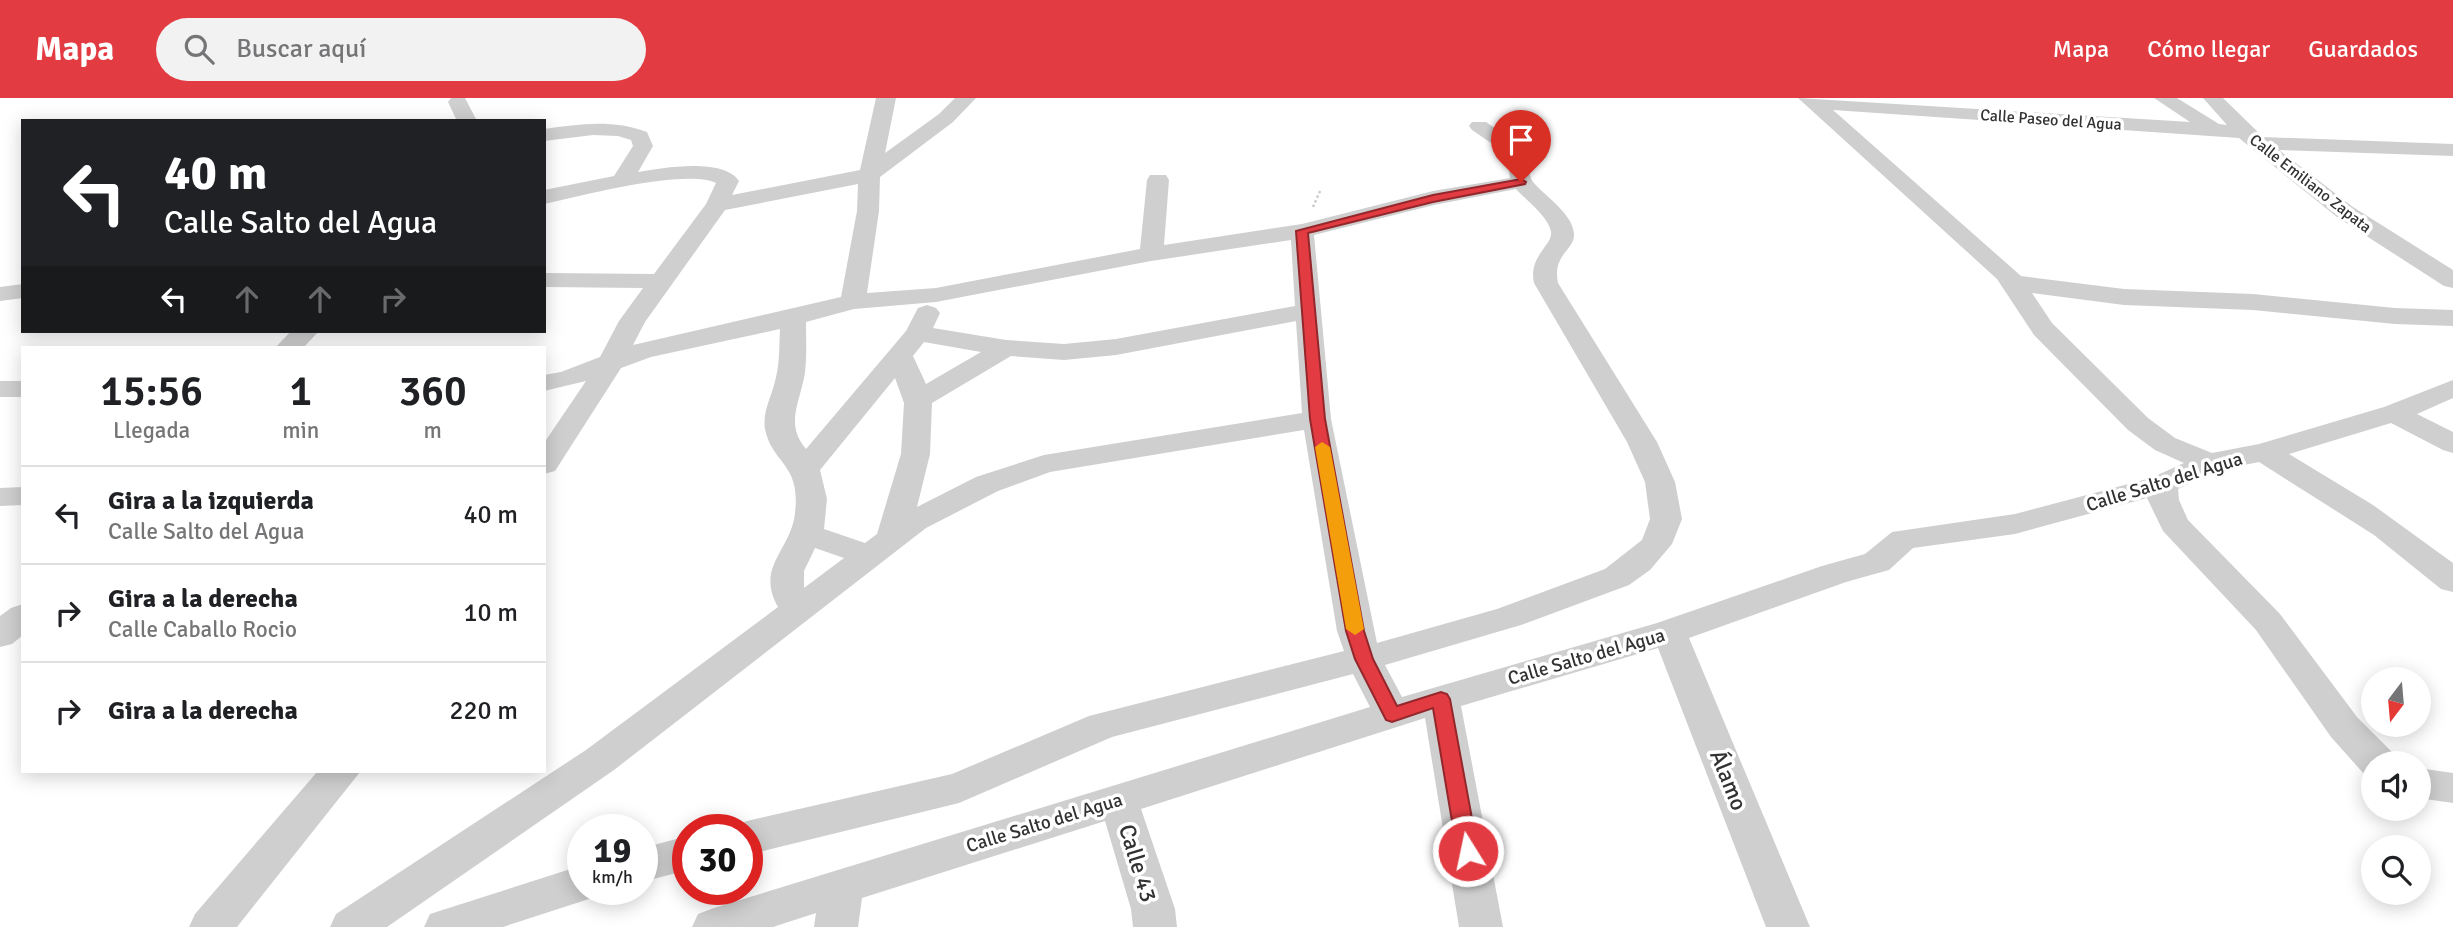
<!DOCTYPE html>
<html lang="es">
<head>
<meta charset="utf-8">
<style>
  body { margin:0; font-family:Signika,sans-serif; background:#f2f2f2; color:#202124; height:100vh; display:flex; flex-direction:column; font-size:26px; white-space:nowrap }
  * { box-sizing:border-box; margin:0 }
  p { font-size:23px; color:#757577 }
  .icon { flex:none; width:38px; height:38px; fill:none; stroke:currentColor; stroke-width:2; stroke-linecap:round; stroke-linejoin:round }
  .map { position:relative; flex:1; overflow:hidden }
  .side { position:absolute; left:21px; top:248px; width:525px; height:427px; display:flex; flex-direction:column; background:#fff; border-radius:0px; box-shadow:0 4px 18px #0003 }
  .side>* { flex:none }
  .top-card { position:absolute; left:21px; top:21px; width:525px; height:214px; border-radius:0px; box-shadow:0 4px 18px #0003; background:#202124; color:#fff; overflow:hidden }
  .needle { width:46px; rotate:196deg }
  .controls { position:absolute; left:2361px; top:569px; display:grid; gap:14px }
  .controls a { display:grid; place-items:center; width:70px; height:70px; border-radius:50%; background:#fff; box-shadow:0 4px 18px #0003; font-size:35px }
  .speed { position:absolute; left:567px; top:716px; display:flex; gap:14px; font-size:35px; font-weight:700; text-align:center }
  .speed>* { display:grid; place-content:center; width:91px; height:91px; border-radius:50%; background:#fff; box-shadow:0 4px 18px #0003; line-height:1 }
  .speed small { font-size:18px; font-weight:400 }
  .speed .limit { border:10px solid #d22; background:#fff; color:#111 }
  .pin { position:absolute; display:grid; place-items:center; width:60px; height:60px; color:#fff; margin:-72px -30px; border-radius:50% 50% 50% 0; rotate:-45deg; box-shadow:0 0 7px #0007 }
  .pin .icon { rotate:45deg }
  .me { position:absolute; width:77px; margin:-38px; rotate:350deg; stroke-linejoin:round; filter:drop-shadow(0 0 5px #0008) }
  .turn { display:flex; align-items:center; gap:24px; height:147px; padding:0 28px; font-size:32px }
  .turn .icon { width:91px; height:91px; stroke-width:2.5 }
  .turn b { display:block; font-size:49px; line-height:60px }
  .lanes { display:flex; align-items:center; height:66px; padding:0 28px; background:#0003; justify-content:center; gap:35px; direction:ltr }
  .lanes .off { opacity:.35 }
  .eta { display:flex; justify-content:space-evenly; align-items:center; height:119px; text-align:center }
  .eta b { font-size:42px; font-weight:600; line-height:49px }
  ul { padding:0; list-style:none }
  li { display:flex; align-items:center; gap:21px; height:98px; padding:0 28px; border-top:2px solid #e0e0e0 }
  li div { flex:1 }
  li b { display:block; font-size:26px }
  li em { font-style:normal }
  header { display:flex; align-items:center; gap:42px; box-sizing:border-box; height:98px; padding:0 35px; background:#e23c42; color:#fff }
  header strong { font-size:33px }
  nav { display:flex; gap:38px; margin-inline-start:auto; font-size:24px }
  .search { width:490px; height:63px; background:#f2f2f2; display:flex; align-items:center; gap:18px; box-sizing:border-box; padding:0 24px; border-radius:38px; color:#757577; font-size:26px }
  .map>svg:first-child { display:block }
</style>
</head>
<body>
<header>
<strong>Mapa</strong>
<div class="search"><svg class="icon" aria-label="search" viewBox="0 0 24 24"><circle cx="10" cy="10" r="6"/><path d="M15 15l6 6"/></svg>Buscar aquí</div>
<nav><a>Mapa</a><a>Cómo llegar</a><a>Guardados</a></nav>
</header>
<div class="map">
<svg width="2453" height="829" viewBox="0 0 2453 829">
  <rect width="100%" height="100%" fill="#fff"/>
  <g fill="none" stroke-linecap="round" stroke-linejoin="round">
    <path stroke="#ccc" stroke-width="2.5" stroke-dasharray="2.5 2.5" stroke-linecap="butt" d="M1313 109 1321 91"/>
    <g fill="#cfcfcf" fill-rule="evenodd">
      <path d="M451 0H465L477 23H457L448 4Z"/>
      <path d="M876 0H896L885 55 939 16 955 0H976L953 24 880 79 879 113 867 195 936 190 1140 151 1147 82 1150 77H1166L1169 82 1164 147 1302 126 1433 93 1510 80 1507 56 1472 32 1469 28 1472 24H1486L1524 50C1531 60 1526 76 1534 85 1546 99 1573 116 1574 136 1575 152 1552 156 1558 185L1657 344 1675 384 1682 421 1672 446 1650 472 1629 487 1521 527 1385 567 1402 599 1657 525 1822 468 1865 456 1892 434 2015 416 2151 380 2184 365 2155 352 2128 332 2034 237 1997 181 1798 0 2190 24 2154 0H2177L2219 26 2227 27 2203 0H2223L2263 39 2453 46V58L2279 52 2353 109 2453 172V190L2444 188 2337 119 2239 40 1833 12 2021 178 2124 191 2253 196 2395 210 2453 212V228L2395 226 2253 212 2124 207 2032 195 2052 225 2148 320 2175 340 2212 355 2259 346 2384 309 2453 282V300L2417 316 2453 334V355L2443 352 2391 325 2289 356 2373 407 2453 465V494L2441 491 2374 437 2259 364 2218 372 2178 391 2179 402 2188 422 2280 516 2357 619 2392 654 2398 665H2373V678L2364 676 2331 639 2256 532 2163 433 2147 400 2015 436 1913 450 1889 472 1846 484 1689 540 1810 829H1766L1658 550 1461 608 1503 829H1459L1425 620 1141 711 1175 811 1177 829H1133L1131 811 1105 723 862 800 858 829H814L816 815 773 829H692L698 816 714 810 1370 609 1353 576 1112 639 959 705 747 757V732H731L732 728 747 723 952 676 1089 618 1344 553 1337 533 1304 332 1050 374 998 393 926 430 614 672 387 829H330L336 816 586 652 778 509C755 468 791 453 795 415 801 365 772 366 765 331 762 313 773 296 776 279 780 263 779 247 780 231L651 259 621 270 555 373 544 376V345L586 283 544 293V277L561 274 600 259 619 223 643 190 544 189V175L654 176 706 106 716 85C687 70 579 98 544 106V92L614 78 633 48 631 42 618 38 593 37 544 43V31C579 26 613 21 647 34L653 48 638 74C662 70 723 59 739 83L732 97 860 72ZM858 86 857 113 841 199 633 247 645 224 725 112ZM1516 91C1526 102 1549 119 1551 134 1553 147 1528 158 1534 185L1627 344 1645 384 1650 421 1642 442 1605 471 1497 511 1377 545 1331 321 1314 137 1434 107ZM1291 142 1295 208 1116 241 1064 246 1006 242 933 230 940 215 936 210 927 207 918 210 906 233 806 351C784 325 801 303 805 274 807 257 806 241 806 224L854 211 936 204 1151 163ZM1296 223 1302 315 1044 357 976 379 917 409 930 356 932 305 1011 258 1064 262 1116 257ZM924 244 981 254 926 286 913 258ZM895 280 904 305 901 356 877 436 865 445 824 431 827 401 820 372ZM815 450 844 460 804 490V473Z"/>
      <path d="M23 186V200L0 203V189Z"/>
      <path d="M291 233H319L303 250H275Z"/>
      <rect x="0" y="283" width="23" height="16"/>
      <path d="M23 389V407L0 408V390Z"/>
      <path d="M23 506V537L12 546 0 549V518L11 510Z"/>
      <path d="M2418 670 2453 675V705L2418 700Z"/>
      <path d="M317 674H360L237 829H189L195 816Z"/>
      <path d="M688 738V772L642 784V750Z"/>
      <path d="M583 767V791H601L598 798 503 829H424L430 816Z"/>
    </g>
  </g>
  <path fill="#e23c42" stroke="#93272b" stroke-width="2" d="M1521 81 1526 84 1525 86 1433 104 1308 135 1325 321 1364 533 1373 561 1397 608 1441 594 1447 596 1450 601 1478 753 1475 759 1468 761 1460 759 1457 753 1433 610 1392 624 1386 622 1355 561 1346 533 1310 321 1296 133 1433 97Z"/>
  <path fill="#f59e0b" d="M1322 344 1330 349 1364 531 1355 537 1346 531 1315 349Z"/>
  <g text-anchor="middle" stroke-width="7" stroke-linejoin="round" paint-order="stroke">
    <g font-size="16" fill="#323232" stroke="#fff">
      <text transform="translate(2051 21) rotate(4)" y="6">Calle Paseo del Agua</text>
      <text transform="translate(2311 85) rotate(38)" y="6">Calle Emiliano Zapata</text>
    </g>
    <g font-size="19" fill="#323232" stroke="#fff">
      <text transform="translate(2164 383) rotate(-17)" y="7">Calle Salto del Agua</text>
      <text transform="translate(1586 558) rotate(-16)" y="7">Calle Salto del Agua</text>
      <text transform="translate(1044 724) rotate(-17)" y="7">Calle Salto del Agua</text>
    </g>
    <g font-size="23" fill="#323232" stroke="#fff">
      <text transform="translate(1729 682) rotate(68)" y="8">Álamo</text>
      <text transform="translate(1138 765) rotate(73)" y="8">Calle 43</text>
    </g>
  </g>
</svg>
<div class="controls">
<a><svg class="needle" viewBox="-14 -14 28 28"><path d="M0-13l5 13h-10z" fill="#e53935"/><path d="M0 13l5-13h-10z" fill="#757577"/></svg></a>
<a><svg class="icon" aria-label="sound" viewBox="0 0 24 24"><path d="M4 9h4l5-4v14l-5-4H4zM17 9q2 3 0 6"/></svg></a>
<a><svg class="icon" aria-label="search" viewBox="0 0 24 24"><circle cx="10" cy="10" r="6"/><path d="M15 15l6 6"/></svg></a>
</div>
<div class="speed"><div>19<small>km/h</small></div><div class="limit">30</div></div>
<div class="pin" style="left:1521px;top:84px;background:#d93025"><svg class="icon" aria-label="arrive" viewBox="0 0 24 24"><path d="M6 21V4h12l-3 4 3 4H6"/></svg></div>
<svg class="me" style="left:1468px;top:753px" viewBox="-20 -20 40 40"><circle r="17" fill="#e23c42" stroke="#fff" stroke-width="3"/><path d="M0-11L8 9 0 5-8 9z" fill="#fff"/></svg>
<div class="top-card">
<div class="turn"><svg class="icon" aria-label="left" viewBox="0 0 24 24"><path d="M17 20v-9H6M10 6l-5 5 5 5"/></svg><div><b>40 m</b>Calle Salto del Agua</div></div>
<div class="lanes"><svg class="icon" aria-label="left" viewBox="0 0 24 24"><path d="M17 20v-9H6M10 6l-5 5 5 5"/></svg><svg class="icon off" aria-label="ahead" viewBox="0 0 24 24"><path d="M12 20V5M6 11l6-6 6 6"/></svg><svg class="icon off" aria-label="ahead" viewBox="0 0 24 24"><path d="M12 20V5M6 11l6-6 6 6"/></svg><svg class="icon off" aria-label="right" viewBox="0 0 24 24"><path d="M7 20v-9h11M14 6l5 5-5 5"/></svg></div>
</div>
<section class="side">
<div class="eta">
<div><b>15:56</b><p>Llegada</p></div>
<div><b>1</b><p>min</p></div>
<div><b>360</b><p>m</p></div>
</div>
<ul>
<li><svg class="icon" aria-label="left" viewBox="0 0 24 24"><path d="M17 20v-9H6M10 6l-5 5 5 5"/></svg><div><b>Gira a la izquierda</b><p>Calle Salto del Agua</p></div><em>40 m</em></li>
<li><svg class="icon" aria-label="right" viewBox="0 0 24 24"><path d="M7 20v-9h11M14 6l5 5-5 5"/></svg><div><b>Gira a la derecha</b><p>Calle Caballo Rocio</p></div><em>10 m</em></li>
<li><svg class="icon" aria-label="right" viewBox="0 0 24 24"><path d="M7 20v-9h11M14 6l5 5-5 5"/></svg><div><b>Gira a la derecha</b></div><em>220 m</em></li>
</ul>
</section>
</div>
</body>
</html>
